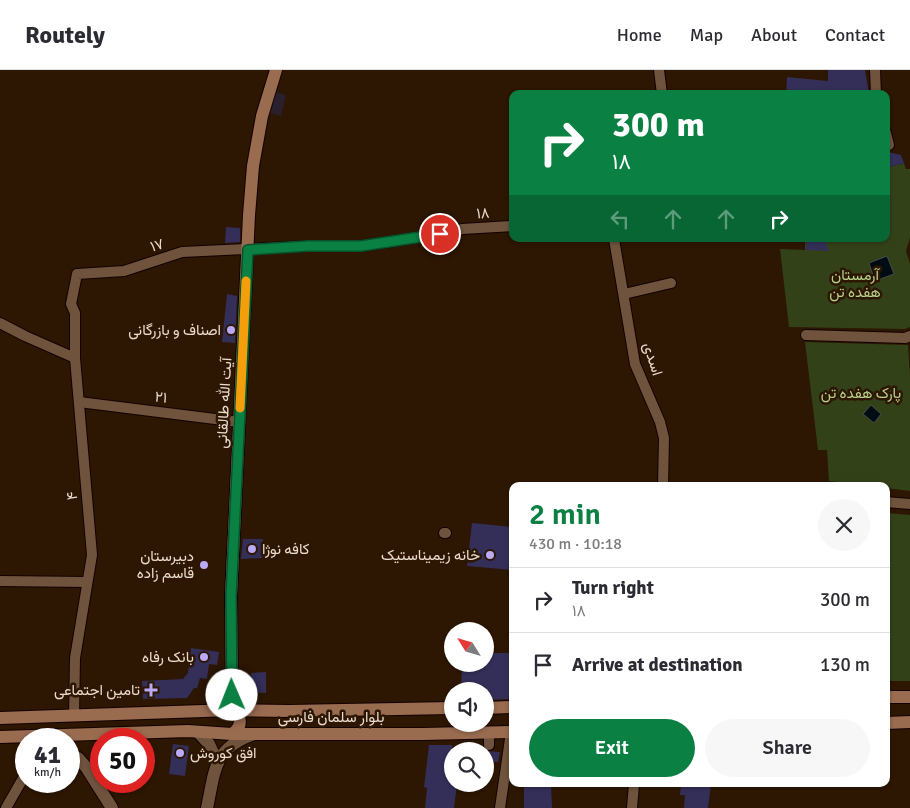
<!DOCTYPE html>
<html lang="en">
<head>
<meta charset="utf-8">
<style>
  body { margin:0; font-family:Signika,Vazirmatn,sans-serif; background:#f7f7f7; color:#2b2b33; height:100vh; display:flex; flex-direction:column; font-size:19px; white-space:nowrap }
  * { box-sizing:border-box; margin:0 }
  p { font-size:16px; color:#7c7c81 }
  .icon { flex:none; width:28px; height:28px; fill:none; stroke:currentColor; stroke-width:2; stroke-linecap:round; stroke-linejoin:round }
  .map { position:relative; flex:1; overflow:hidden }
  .drawer { position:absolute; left:509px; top:412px; width:381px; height:305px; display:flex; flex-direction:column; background:#fff; border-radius:10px; box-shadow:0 1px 4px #0004 }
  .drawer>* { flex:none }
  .hud { position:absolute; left:509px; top:20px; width:381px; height:152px; border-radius:10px; box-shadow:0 1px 4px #0004; background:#0b8043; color:#fff; overflow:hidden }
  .needle { width:32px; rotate:307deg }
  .buttons { position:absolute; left:444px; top:552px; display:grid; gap:10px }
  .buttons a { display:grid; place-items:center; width:50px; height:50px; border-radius:50%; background:#fff; box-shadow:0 1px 4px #0004; font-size:25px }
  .speed { position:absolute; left:15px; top:658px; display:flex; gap:10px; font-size:25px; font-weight:700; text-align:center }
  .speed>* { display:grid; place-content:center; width:65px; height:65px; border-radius:50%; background:#fff; box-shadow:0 1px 4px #0004; line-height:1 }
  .speed small { font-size:12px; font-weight:400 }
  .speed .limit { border:8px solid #d22; background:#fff; color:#111 }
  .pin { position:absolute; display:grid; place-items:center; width:42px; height:42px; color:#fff; margin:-21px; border:2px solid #fff; border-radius:50%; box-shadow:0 1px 5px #0007 }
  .me { position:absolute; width:55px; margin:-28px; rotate:359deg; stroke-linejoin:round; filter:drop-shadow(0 0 4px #0008) }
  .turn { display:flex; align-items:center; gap:18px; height:105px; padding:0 20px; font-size:22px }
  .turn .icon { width:65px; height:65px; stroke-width:2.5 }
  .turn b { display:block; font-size:35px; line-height:42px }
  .lanes { display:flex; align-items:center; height:48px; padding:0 20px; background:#0003; justify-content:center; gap:25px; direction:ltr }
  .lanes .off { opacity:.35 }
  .round { display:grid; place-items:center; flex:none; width:52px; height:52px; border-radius:26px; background:#f7f7f7 }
  .summary { display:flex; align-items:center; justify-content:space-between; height:85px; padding:0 20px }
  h1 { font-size:30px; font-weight:600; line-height:38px; color:#0b8043 }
  .primary-button { display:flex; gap:10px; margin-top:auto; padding:10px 20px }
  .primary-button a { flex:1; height:58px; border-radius:30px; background:#0b8043; color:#fff; font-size:20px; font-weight:600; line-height:58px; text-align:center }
  .primary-button a+a { background:#f7f7f7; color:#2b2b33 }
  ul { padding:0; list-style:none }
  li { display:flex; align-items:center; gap:15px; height:65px; padding:0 20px; border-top:1px solid #e1e1e2 }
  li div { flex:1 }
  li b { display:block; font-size:19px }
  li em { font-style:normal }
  header { display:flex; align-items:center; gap:30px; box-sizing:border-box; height:70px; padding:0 25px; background:#fff; border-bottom:1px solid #e1e1e2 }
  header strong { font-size:24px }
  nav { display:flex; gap:28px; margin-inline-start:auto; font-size:18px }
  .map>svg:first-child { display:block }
</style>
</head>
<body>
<header>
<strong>Routely</strong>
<nav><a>Home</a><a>Map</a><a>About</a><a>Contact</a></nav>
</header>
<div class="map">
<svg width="910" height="738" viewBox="0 0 910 738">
  <rect width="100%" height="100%" fill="#2d1602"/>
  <path fill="#2a1f2c" d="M273 21 286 25 281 46 267 42Z"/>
  <g fill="#334119">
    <path d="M886 90 889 97 904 93 906 99H910V167L906 181 910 194V257L905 259 789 257 780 179 805 180V169H886Z"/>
    <path d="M805 272 908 275 910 305V421L886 418V416H871L829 411 827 380H818Z"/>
    <path d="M886 443 910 445V611H886Z"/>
  </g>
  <g fill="#000c13" stroke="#464a4b">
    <path d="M887 186 894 204 875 211 869 193Z"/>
    <path d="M871 335 881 344 874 353 863 344Z"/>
  </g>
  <g fill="#342f58">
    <path d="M828 0H865L869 24H786L787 7 828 11Z"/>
    <path d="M888 82 901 85 904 93 889 97 886 90Z"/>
    <path d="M226 157 240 158V172L225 173Z"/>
    <path d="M806 169H824L829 181 806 180Z"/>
    <path d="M227 224 237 226 235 273 222 272Z"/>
    <path d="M472 453 512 457V500L467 496Z"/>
    <path d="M243 469H263L262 488 241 489Z"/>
    <path d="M191 578 219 582 217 595 209 594 207 609 200 608 197 618H194L187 628 143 629 142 611 183 609 188 603Z"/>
    <path d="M485 583H512V629L485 630V621H461L462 594H485Z"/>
    <path d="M266 602V623L252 622 251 603Z"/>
    <path d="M173 674 189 676 185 706 169 704Z"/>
    <path d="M429 675H452V714H457L454 738H425L427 718 424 717Z"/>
    <path d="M485 681 500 682 498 692 485 691Z"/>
    <path d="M524 714H551L552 738H524Z"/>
    <path d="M681 714H711L708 738H684L685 725H680Z"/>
  </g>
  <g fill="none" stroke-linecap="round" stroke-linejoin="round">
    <g stroke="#140200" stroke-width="12">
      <g id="minor">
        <path d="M659 0 662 24"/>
        <path d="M875 0 876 24"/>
        <path d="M886 63 889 75"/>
        <path d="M614 169 635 294 660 352 664 368 663 416"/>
        <path d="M624 224 671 213"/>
        <path d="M0 253 25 266 75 288"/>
        <path d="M806 265 905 268 910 266"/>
        <path d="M79 332 239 352"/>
        <path d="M886 432 910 434"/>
        <path d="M444 463H446"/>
        <path d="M0 511 87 512"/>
        <path d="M74 646 75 588 92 485 75 288V243L71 234 77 204 124 201 182 182 308 176H361L454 162 462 159 512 156"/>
        <path d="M489 675V662"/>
        <path d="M6 738 26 703"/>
        <path d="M500 738 511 662"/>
        <path d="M632 738 634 714"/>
      </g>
    </g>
    <g stroke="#140200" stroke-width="14">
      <g id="tertiary">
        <path d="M198 662 209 674 217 692"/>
        <path d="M69 685 78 688 86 697 112 738"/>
        <path d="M207 738C215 701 213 678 254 664"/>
      </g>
    </g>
    <g stroke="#140200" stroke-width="14">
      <g id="secondary">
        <path d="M886 627H910"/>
        <path d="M485 638 512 637"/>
        <path d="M0 648 232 640 289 641 452 638"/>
        <path d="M886 653 910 652"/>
        <path d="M232 664C242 657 243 647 232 640L231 526 249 145 253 96 262 46 276 0"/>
        <path d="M0 667 188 661 232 664H423L512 662"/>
      </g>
    </g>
    <use href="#minor" stroke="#6f533d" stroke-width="10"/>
    <use href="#tertiary" stroke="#6f533d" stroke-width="12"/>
    <use href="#secondary" stroke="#996b4f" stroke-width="12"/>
  </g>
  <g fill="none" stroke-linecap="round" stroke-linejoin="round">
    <g stroke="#07532c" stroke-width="12">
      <path id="route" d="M232 625 231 526 248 180 308 176H361L440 164"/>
    </g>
    <use href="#route" stroke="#0b8043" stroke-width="9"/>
    <path stroke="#f59e0b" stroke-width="9" d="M240 338 246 211"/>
  </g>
  <g fill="#baaaf6" stroke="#2d1602" stroke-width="2">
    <circle cx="231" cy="260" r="5"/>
    <circle cx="252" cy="479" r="5"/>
    <circle cx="490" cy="485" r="5"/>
    <circle cx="204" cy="495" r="5"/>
    <circle cx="204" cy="587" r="5"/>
    <path d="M148.5 612.5h5v5h5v5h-5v5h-5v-5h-5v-5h5z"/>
    <circle cx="180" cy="683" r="5"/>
  </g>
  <g text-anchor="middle" stroke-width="5" stroke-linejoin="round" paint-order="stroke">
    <g font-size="15" fill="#ebdbce" stroke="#2d1602">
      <text transform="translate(483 143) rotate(-4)" y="5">۱۸</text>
      <text transform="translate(157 175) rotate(-18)" y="5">۱۷</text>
      <text transform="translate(653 289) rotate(73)" y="5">اسدی</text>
      <text transform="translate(161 327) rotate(7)" y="5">۲۱</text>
      <text transform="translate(224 333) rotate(-87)" y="5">آیت الله طالقانی</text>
      <text transform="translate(72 426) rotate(-95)" y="5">۴</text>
      <text x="331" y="652">بلوار سلمان فارسی</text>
    </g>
    <g font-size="15" fill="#b7d38a" stroke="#2d1602">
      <text x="855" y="210">آرمستان<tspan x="855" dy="17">هفده تن</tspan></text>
      <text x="861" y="328">پارک هفده تن</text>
    </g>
    <g font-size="15" fill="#ebdbce" stroke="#2d1602" text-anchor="end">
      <text x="221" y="265">اصناف و بازرگانی</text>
      <text x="262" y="484" text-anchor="start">کافه نوژا</text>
      <text x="480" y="490">خانه زیمیناستیک</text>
      <text x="194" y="491">دبیرستان<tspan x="194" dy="17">قاسم زاده</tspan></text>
      <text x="194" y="592">بانک رفاه</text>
      <text x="140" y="625">تامین اجتماعی</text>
      <text x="190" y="688" text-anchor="start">افق کوروش</text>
    </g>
  </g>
</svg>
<div class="buttons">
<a><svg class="needle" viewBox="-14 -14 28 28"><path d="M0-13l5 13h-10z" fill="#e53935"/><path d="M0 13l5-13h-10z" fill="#7c7c81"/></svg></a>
<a><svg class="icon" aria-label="sound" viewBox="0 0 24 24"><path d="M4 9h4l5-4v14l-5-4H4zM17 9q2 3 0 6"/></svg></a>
<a><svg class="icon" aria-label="search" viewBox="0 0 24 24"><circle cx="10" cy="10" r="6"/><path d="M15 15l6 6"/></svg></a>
</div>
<div class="speed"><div>41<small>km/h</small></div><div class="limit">50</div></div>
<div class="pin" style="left:440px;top:164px;background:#d93025"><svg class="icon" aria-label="arrive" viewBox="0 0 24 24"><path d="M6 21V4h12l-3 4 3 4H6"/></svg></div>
<svg class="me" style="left:232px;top:625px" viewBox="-20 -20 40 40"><circle r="19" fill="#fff"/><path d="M0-13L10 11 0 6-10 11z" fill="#0b8043"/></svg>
<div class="hud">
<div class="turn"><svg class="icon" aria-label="right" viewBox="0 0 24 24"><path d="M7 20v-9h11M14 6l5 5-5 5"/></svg><div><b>300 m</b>۱۸</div></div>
<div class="lanes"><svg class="icon off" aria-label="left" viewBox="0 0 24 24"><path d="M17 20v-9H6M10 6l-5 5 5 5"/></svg><svg class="icon off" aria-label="ahead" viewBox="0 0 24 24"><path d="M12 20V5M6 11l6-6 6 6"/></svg><svg class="icon off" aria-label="ahead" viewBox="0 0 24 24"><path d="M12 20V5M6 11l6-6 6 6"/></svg><svg class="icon" aria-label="right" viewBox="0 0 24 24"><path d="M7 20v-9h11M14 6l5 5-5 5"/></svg></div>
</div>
<section class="drawer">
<div class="summary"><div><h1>2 min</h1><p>430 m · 10:18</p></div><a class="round"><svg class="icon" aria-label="close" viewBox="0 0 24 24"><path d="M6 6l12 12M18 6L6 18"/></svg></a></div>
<ul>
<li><svg class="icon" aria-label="right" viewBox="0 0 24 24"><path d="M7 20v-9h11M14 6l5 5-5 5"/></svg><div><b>Turn right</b><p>۱۸</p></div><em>300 m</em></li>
<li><svg class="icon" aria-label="arrive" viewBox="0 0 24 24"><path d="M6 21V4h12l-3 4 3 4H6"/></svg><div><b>Arrive at destination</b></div><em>130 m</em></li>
</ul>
<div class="primary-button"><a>Exit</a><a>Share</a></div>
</section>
</div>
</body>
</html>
